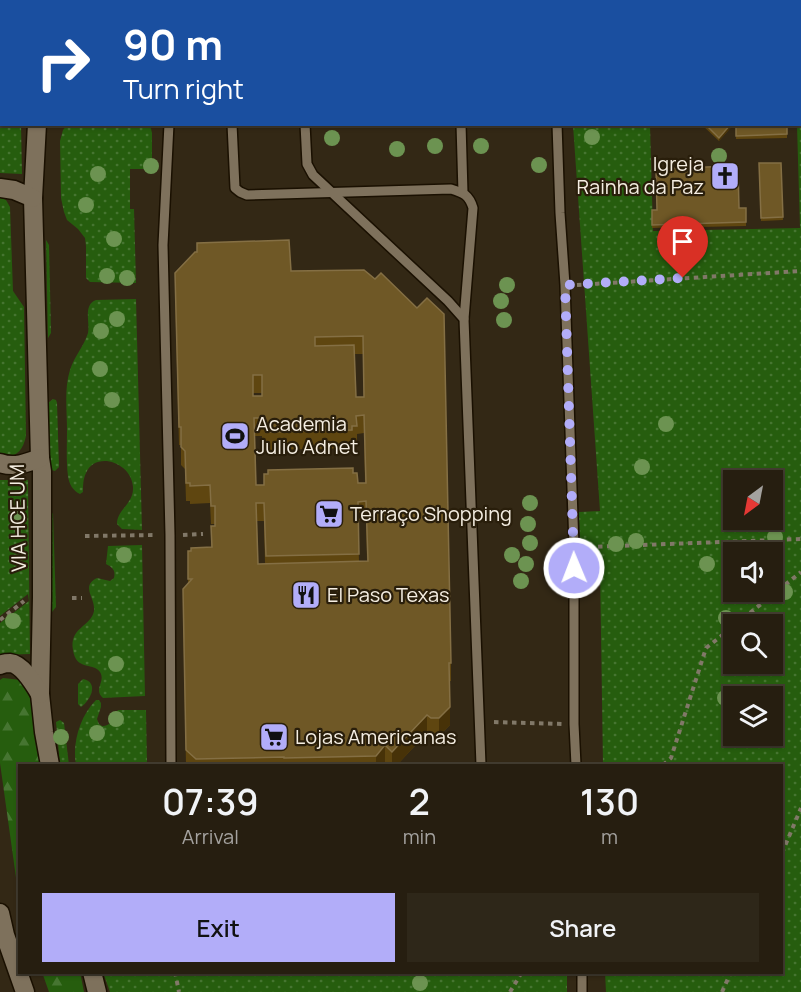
<!DOCTYPE html>
<html lang="en">
<head>
<meta charset="utf-8">
<style>
  body { margin:0; font-family:Manrope,sans-serif; background:#2e2719; color:#f1f3f6; height:100vh; display:flex; flex-direction:column; font-size:22px; white-space:nowrap }
  * { box-sizing:border-box; margin:0 }
  p { font-size:20px; color:#a4a29f }
  .icon { flex:none; width:33px; height:33px; fill:none; stroke:currentColor; stroke-width:2; stroke-linecap:round; stroke-linejoin:round }
  .map { position:relative; flex:1; overflow:hidden }
  .details { position:absolute; left:18px; top:764px; width:765px; height:210px; display:flex; flex-direction:column; background:#261e10; border-radius:0px; box-shadow:0 2px 4px #0004,0 0 0 2px #423c30 }
  .details>* { flex:none }
  .guide { position:absolute; left:0px; top:0px; width:801px; height:126px; box-shadow:0 2px 4px #0004,0 0 0 2px #423c30; background:#1a4fa0; color:#fff; overflow:hidden }
  .needle { width:39px; rotate:212deg }
  .fabs { position:absolute; left:723px; top:470px; display:grid; gap:12px }
  .fabs a { display:grid; place-items:center; width:60px; height:60px; border-radius:0px; background:#261e10; box-shadow:0 2px 4px #0004,0 0 0 2px #423c30; font-size:30px }
  .pin { position:absolute; display:grid; place-items:center; width:51px; height:51px; color:#fff; margin:-62px -26px; border-radius:50% 50% 50% 0; rotate:-45deg; box-shadow:0 0 6px #0007 }
  .pin .icon { rotate:45deg }
  .me { position:absolute; width:66px; margin:-33px; rotate:359deg; stroke-linejoin:round; filter:drop-shadow(0 0 4px #0008) }
  .turn { display:flex; align-items:center; gap:21px; height:126px; padding:0 24px; font-size:27px }
  .turn .icon { width:78px; height:78px; stroke-width:2.5 }
  .turn b { display:block; font-size:42px; line-height:51px }
  .eta { display:flex; justify-content:space-evenly; align-items:center; height:102px; text-align:center }
  .eta b { font-size:36px; font-weight:600; line-height:42px }
  .button { display:flex; gap:12px; margin-top:auto; padding:12px 24px }
  .button a { flex:1; height:69px; border-radius:0px; background:#b2adf9; color:#111; font-size:24px; font-weight:600; line-height:69px; text-align:center }
  .button a+a { background:#2e2719; color:#f1f3f6 }
  .map>svg:first-child { display:block }
</style>
</head>
<body>
<div class="map">
<svg width="801" height="992" viewBox="0 0 801 992">
  <defs>
    <pattern id="green-dots" width="8" height="8" patternUnits="userSpaceOnUse" patternTransform="scale(1.5)"><rect width="8" height="8" fill="#265d0e"/><path d="M2 2h.1M6 6h.1" fill="none" stroke="#467531" stroke-width="1.8" stroke-linecap="round"/></pattern>
    <pattern id="forest-firs" width="22" height="20" patternUnits="userSpaceOnUse" patternTransform="scale(1.5)"><rect width="22" height="20" fill="#265d0e"/><path d="M5 1l3.5 6h-7zM16 11l3.5 6h-7z" fill="#467531"/></pattern>
  </defs>
  <rect width="100%" height="100%" fill="#332815"/>
  <g fill="url(#green-dots)" fill-rule="evenodd">
    <path d="M0 0H18V1L2 2V124L21 125 22 174 0 173Z"/>
    <path d="M630 0H801V992H606L605 972H782V765H603L600 568 581 567 579 512 600 511 573 125H650L653 231 800 228 797 125 800 124V2L629 1ZM734 480H772V519H734ZM734 552H772V591H734ZM734 624H772V663H734ZM734 696H772V735H734Z"/>
    <path d="M67 125H150L152 133V169H130V209H134L136 283 90 282 86 278V246L85 238 78 229 67 220 64 212 61 198 60 141 63 130Z"/>
    <path d="M0 197 6 200 10 207 13 291 24 307 26 436C23 451 15 459 0 456Z"/>
    <path d="M46 240 49 245 51 333 48 338Z"/>
    <path d="M136 299 142 530 122 529 117 524C117 509 134 504 133 487 132 463 96 450 86 473 83 479 83 486 83 492L80 494C73 491 69 484 68 476 66 461 67 445 67 430 67 410 64 389 70 370 74 357 84 346 88 333 90 321 83 305 96 300Z"/>
    <path d="M53 399 56 400 57 403 59 467 55 471 51 470 49 467 48 403Z"/>
    <path d="M0 480H28L30 654 0 655V623L29 601 28 594 0 616Z"/>
    <path d="M50 510 53 514 56 607 52 612Z"/>
    <path d="M142 545 145 696 103 698C93 689 106 682 100 672 93 662 76 671 73 650 69 627 91 627 94 611 96 598 80 586 97 578L110 581 114 578C116 570 112 567 106 564L108 546Z"/>
    <path d="M83 679C99 682 91 700 81 707L78 704V684Z"/>
    <path d="M96 700H99L101 703V707L97 719 99 724 102 726C114 726 112 716 118 710H146L147 765H76C72 743 80 716 96 700Z"/>
    <path d="M60 720 64 723 69 765H60L56 722Z"/>
    <path d="M103 972H567V992H110Z"/>
  </g>
  <g fill="url(#forest-firs)">
    <path d="M3 678 21 680 30 698 42 765H20L19 899 0 763V680Z"/>
    <path d="M42 972H80L84 992H49Z"/>
  </g>
  <g fill="none" stroke-linecap="round" stroke-linejoin="round">
    <g stroke="#1a1001" stroke-width="12">
      <g id="lane">
        <path d="M169 124 163 245 170 535 171 765"/>
        <path d="M232 124 235 188 240 192 247 195 451 189C464 193 469 195 473 208L464 319"/>
        <path d="M305 124 307 164 313 175 448 301 464 319 481 765"/>
        <path d="M461 124 463 193"/>
        <path d="M557 124 560 213 565 285 574 547V724L576 765"/>
        <path d="M582 972V992"/>
      </g>
    </g>
    <g stroke="#1a1001" stroke-width="21">
      <g id="secondary">
        <path d="M36 0V2"/>
        <path d="M37 124 33 198 40 458 42 471V597L40 694 44 732 50 765"/>
        <path d="M0 188 14 190 33 198"/>
        <path d="M0 463C14 468 27 463 40 458"/>
        <path d="M0 665C2 664 8 663 10 663 22 664 34 684 40 694"/>
        <path d="M0 913 5 935 25 992"/>
        <path d="M92 972 97 992"/>
      </g>
    </g>
    <g stroke="#817868" stroke-width="4" stroke-dasharray="4.5 4.5" stroke-linecap="butt">
      <path d="M799 0V2"/>
      <path d="M800 11 801 43"/>
      <path d="M577 285 801 271"/>
      <path d="M183 535 203 534"/>
      <path d="M85 536 157 535"/>
      <path d="M589 547 801 539"/>
      <path d="M72 598H82"/>
      <path d="M0 620 24 601"/>
      <path d="M736 624 801 572"/>
      <path d="M494 722 562 724"/>
      <path d="M663 765 671 758 706 648 734 626"/>
      <path d="M782 853 801 808"/>
      <path d="M175 972 179 992"/>
      <path d="M510 992 522 972"/>
      <path d="M722 992 731 972"/>
    </g>
    <use href="#lane" stroke="#7e715c" stroke-width="9"/>
    <use href="#secondary" stroke="#7e715c" stroke-width="18"/>
  </g>
  <g fill="#6c9351">
    <circle cx="592" cy="137" r="8"/>
    <circle cx="332" cy="138" r="8"/>
    <circle cx="435" cy="146" r="8"/>
    <circle cx="481" cy="146" r="8"/>
    <circle cx="397" cy="149" r="8"/>
    <circle cx="719" cy="156" r="8"/>
    <circle cx="539" cy="165" r="8"/>
    <circle cx="151" cy="166" r="8"/>
    <circle cx="98" cy="174" r="8"/>
    <circle cx="86" cy="205" r="8"/>
    <circle cx="114" cy="239" r="8"/>
    <circle cx="107" cy="276" r="8"/>
    <circle cx="127" cy="278" r="8"/>
    <circle cx="507" cy="285" r="8"/>
    <circle cx="501" cy="301" r="8"/>
    <circle cx="117" cy="319" r="8"/>
    <circle cx="504" cy="320" r="8"/>
    <circle cx="101" cy="331" r="8"/>
    <circle cx="100" cy="369" r="8"/>
    <circle cx="112" cy="400" r="8"/>
    <circle cx="666" cy="424" r="8"/>
    <circle cx="642" cy="467" r="8"/>
    <circle cx="530" cy="503" r="8"/>
    <circle cx="17" cy="516" r="8"/>
    <circle cx="528" cy="524" r="8"/>
    <circle cx="775" cy="537" r="8"/>
    <circle cx="636" cy="541" r="8"/>
    <circle cx="530" cy="543" r="8"/>
    <circle cx="616" cy="544" r="8"/>
    <circle cx="124" cy="555" r="8"/>
    <circle cx="512" cy="555" r="8"/>
    <circle cx="526" cy="564" r="8"/>
    <circle cx="707" cy="564" r="8"/>
    <circle cx="521" cy="581" r="8"/>
    <circle cx="785" cy="592" r="8"/>
    <circle cx="726" cy="618" r="8"/>
    <circle cx="13" cy="621" r="8"/>
    <circle cx="116" cy="664" r="8"/>
    <circle cx="725" cy="698" r="8"/>
    <circle cx="116" cy="719" r="8"/>
    <circle cx="97" cy="733" r="8"/>
    <circle cx="61" cy="737" r="8"/>
    <circle cx="420" cy="983" r="8"/>
  </g>
  <g fill="#5f4610" fill-rule="evenodd">
    <path d="M701 124H734L719 141Z"/>
    <path d="M736 124H787V138L736 139Z"/>
    <path d="M759 163H781L783 220 761 221Z"/>
    <path d="M746 208V226L652 228V210Z"/>
    <path d="M364 270 451 663V681H449L450 725 439 736H431L427 733 397 765H387L385 764 384 765H186L183 607 188 584V551L211 547V526H215V524H211L210 503 190 504V501H186L185 469 181 465V445H179L175 291 291 271ZM354 354H363L364 397H356ZM253 393H262V396H253ZM364 433 365 483H358L353 473 264 485H256L255 436H262V446H268V450L352 448V444H357V434ZM366 519 367 561 359 562 358 520ZM257 521H264L265 564H258Z"/>
  </g>
  <g fill="#473208">
    <path d="M731 124H734L719 141V138Z"/>
    <path d="M450 707V725L439 736V718Z"/>
    <path d="M427 715V733L397 765H392V752Z"/>
    <path d="M385 745V764L384 765H376V756Z"/>
  </g>
  <g fill="#6f5826" stroke="#846f44" stroke-width="1.5" fill-rule="evenodd">
    <path d="M705 124H731L719 138Z"/>
    <path d="M736 124H787V134L736 136Z"/>
    <path d="M759 163H781L783 217 761 218Z"/>
    <path d="M731 166V168L738 167 739 208H746V222L652 225V210H657L656 169Z"/>
    <path d="M289 240 291 271 364 270 375 279 381 273 417 308 427 298 444 314 451 663H449L450 707 439 718H431L427 715 392 752 385 745 376 756 284 758V757L196 759 186 750 183 589 192 579H188V551H191V548L212 547 211 526H215V506H211L210 485 190 486V483H186L185 451 181 447V427H179L175 273 195 252H197V243ZM363 336 364 397H356L354 345 315 346V337ZM253 375H262V396H253ZM364 415 366 483H358L357 473H353V468L268 470V474H264V485H256L254 418H262V428H268V432L352 430V426H357L356 416ZM366 501 368 561 258 564 256 503H264L266 556 359 554 358 502Z"/>
  </g>
  <g fill="none" stroke-linecap="round" stroke-linejoin="round">
    <path stroke="#b2adf9" stroke-width="10" stroke-dasharray="0 18" d="M574 568 565 285 683 278"/>
  </g>
  <defs>
    <g id="church-square" transform="scale(1.5)"><rect x="-9" y="-9" width="18" height="18" rx="4" fill="#b2adf9" stroke="#291e0b"/><path d="M-1.2-6h2.4v3.5h3.3v2.4h-3.3V6h-2.4V-.1h-3.3v-2.4h3.3Z" fill="#111"/></g>
    <g id="stadium-square" transform="scale(1.5)"><rect x="-9" y="-9" width="18" height="18" rx="4" fill="#b2adf9" stroke="#291e0b"/><path d="M0-5a6.5 5 0 1 0 0 10a6.5 5 0 1 0 0-10ZM-3.5-1.8h7v3.6h-7Z" fill="#111"/></g>
    <g id="supermarket-square" transform="scale(1.5)"><rect x="-9" y="-9" width="18" height="18" rx="4" fill="#b2adf9" stroke="#291e0b"/><path d="M-6-5.5h2.5l.6 2H6L4.5 2H-2.5L-4.4-4H-6ZM-1.5 3.2a1.3 1.3 0 1 0 .1 0ZM3 3.2a1.3 1.3 0 1 0 .1 0Z" fill="#111"/></g>
    <g id="restaurant-square" transform="scale(1.5)"><rect x="-9" y="-9" width="18" height="18" rx="4" fill="#b2adf9" stroke="#291e0b"/><path d="M-5-6h1v4h1v-4h1v4h1v-4h1v5L-1.5 .5V6h-2V.5L-5-1ZM5-6V6H3V1.5H1.5Q1.5-4 5-6Z" fill="#111"/></g>
  </defs>
  <g fill-rule="evenodd">
    <use href="#church-square" x="725" y="176"/>
    <use href="#stadium-square" x="235" y="436"/>
    <use href="#supermarket-square" x="329" y="514"/>
    <use href="#restaurant-square" x="306" y="595"/>
    <use href="#supermarket-square" x="274" y="737"/>
  </g>
  <g text-anchor="middle" stroke-width="4.5" stroke-linejoin="round" paint-order="stroke">
    <g font-size="20" fill="#f5eee2" stroke="#291e0b" text-anchor="start">
      <text x="704" y="171" text-anchor="end">Igreja<tspan x="704" dy="23">Rainha da Paz</tspan></text>
      <text x="256" y="431">Academia<tspan x="256" dy="23">Julio Adnet</tspan></text>
      <text x="350" y="521">Terraço Shopping</text>
      <text x="327" y="602">El Paso Texas</text>
      <text x="295" y="744">Lojas Americanas</text>
    </g>
    <g font-size="20" fill="#f5eee2" stroke="#291e0b">
      <text transform="translate(18 518) rotate(-91)" y="7">VIA HCE UM</text>
    </g>
  </g>
</svg>
<div class="fabs">
<a><svg class="needle" viewBox="-14 -14 28 28"><path d="M0-13l5 13h-10z" fill="#e53935"/><path d="M0 13l5-13h-10z" fill="#a4a29f"/></svg></a>
<a><svg class="icon" aria-label="sound" viewBox="0 0 24 24"><path d="M4 9h4l5-4v14l-5-4H4zM17 9q2 3 0 6"/></svg></a>
<a><svg class="icon" aria-label="search" viewBox="0 0 24 24"><circle cx="10" cy="10" r="6"/><path d="M15 15l6 6"/></svg></a>
<a><svg class="icon" aria-label="layers" viewBox="0 0 24 24"><path d="M12 4l9 5-9 5-9-5zM3 14l9 5 9-5"/></svg></a>
</div>
<div class="pin" style="left:683px;top:278px;background:#d93025"><svg class="icon" aria-label="arrive" viewBox="0 0 24 24"><path d="M6 21V4h12l-3 4 3 4H6"/></svg></div>
<svg class="me" style="left:574px;top:568px" viewBox="-20 -20 40 40"><circle r="17" fill="#b2adf9" stroke="#fff" stroke-width="3"/><path d="M0-11L8 9 0 5-8 9z" fill="#fff"/></svg>
<div class="guide">
<div class="turn"><svg class="icon" aria-label="right" viewBox="0 0 24 24"><path d="M7 20v-9h11M14 6l5 5-5 5"/></svg><div><b>90 m</b>Turn right</div></div>
</div>
<section class="details">
<div class="eta">
<div><b>07:39</b><p>Arrival</p></div>
<div><b>2</b><p>min</p></div>
<div><b>130</b><p>m</p></div>
</div>
<div class="button"><a>Exit</a><a>Share</a></div>
</section>
</div>
</body>
</html>
